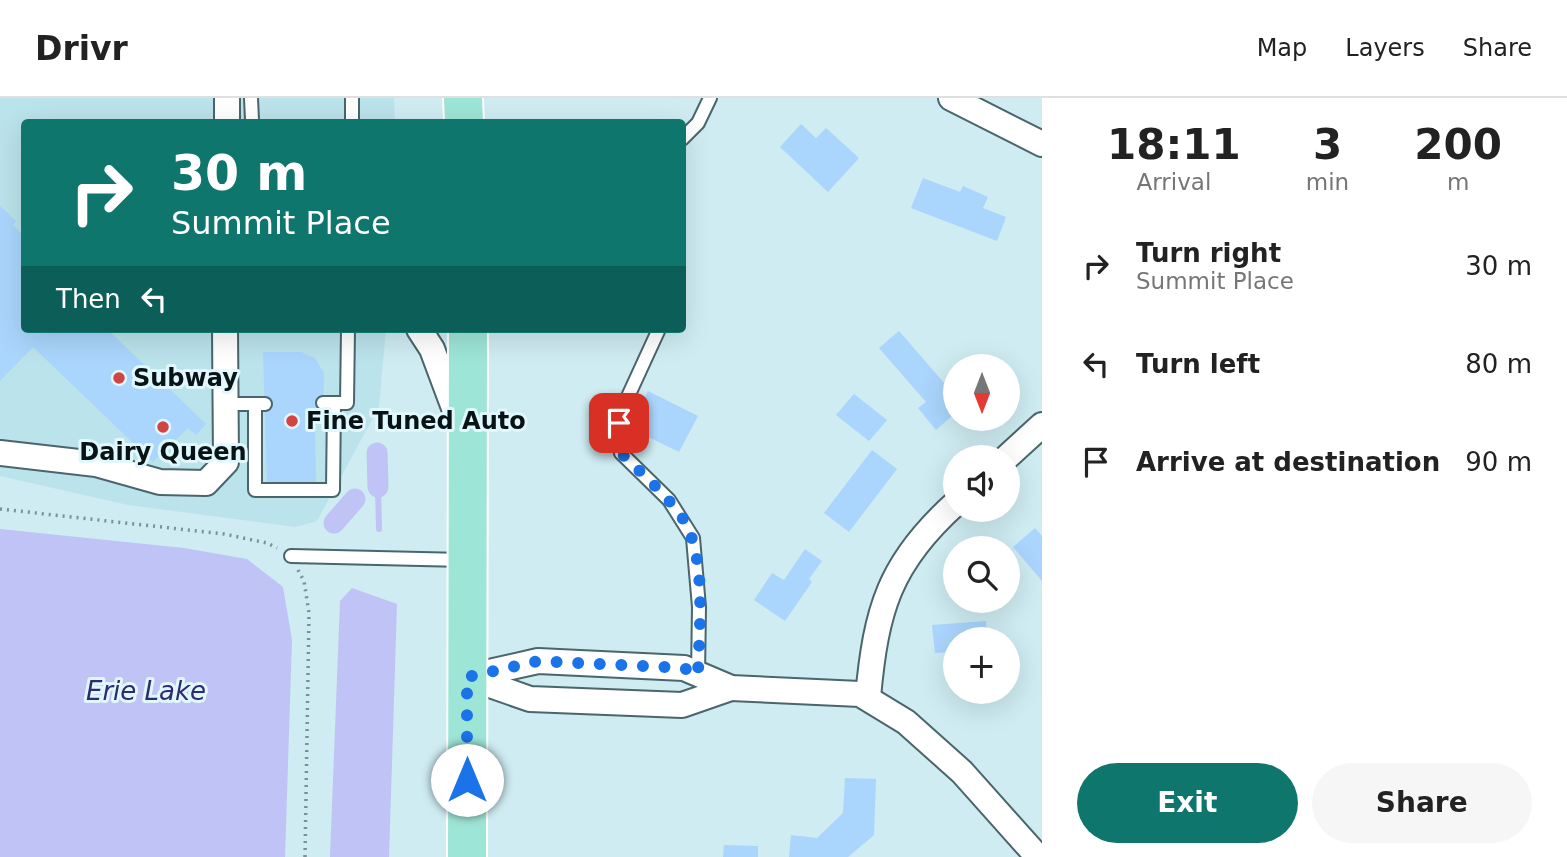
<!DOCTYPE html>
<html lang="en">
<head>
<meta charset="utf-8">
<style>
  body { margin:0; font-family:"DejaVu Sans",sans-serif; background:#f6f6f6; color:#222; height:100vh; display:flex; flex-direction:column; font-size:26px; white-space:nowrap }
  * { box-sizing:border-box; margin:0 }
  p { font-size:23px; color:#767676 }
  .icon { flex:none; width:38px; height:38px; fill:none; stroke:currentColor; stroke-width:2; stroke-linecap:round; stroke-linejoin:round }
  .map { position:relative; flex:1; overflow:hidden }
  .panel { display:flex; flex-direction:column; background:#fff; width:525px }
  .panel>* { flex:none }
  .top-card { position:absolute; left:21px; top:21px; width:665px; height:214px; border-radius:7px; box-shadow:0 7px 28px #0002; background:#0f766e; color:#fff; overflow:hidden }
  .needle { width:46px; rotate:180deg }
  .fabs { position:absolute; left:943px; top:256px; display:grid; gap:14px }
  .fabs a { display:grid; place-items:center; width:77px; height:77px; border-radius:50%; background:#fff; box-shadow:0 7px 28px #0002; font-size:35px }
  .pin { position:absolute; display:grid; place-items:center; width:60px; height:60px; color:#fff; margin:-30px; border-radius:14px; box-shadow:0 4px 10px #0006 }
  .me { position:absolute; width:77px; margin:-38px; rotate:0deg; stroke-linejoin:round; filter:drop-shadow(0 0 5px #0008) }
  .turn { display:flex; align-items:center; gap:24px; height:147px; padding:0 35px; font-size:32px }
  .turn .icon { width:91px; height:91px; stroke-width:2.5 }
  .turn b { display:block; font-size:49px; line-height:60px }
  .then { display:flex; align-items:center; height:66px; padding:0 35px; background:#0003; gap:14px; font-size:26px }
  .eta { display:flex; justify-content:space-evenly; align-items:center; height:119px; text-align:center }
  .eta b { font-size:42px; font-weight:800; line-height:49px }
  .action { display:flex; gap:14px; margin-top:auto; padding:14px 35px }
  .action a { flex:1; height:80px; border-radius:42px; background:#0f766e; color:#fff; font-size:28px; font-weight:800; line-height:80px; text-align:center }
  .action a+a { background:#f6f6f6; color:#222 }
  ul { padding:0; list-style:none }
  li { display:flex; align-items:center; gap:21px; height:98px; padding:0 35px }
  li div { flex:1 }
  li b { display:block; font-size:26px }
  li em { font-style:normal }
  header { display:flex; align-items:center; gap:42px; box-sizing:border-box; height:98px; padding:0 35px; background:#fff; border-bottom:2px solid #e0e0e0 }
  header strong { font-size:33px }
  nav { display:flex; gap:38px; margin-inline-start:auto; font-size:24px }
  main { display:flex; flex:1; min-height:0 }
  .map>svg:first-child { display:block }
</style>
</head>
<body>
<header>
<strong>Drivr</strong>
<nav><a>Map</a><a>Layers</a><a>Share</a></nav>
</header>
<main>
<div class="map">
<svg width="1042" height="759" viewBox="0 0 1042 759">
  <rect width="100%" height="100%" fill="#ceecf2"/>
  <path fill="#bbe3eb" d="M0 0H394L395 24H24V231H386L379 309 317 423 295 429 128 407 0 378Z"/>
  <g fill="#bfc3f6">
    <path d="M0 431 184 450 247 461 283 489 292 542 285 759H0Z"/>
    <path d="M352 490 397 506 389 759H330L340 503Z"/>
  </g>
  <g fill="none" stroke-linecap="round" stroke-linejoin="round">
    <path stroke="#bfc3f6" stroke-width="6" d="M378 389 379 431"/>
    <g stroke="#bfc3f6" stroke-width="21">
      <path d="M377 355 378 389"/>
      <path d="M334 425 355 401"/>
    </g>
  </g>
  <g fill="#aad5fc">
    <path d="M801 26 816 40 826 30 859 60 828 94 780 49Z"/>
    <path d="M923 80 960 94 963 88 988 99 983 110 1006 119 997 143 911 110Z"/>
    <path d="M0 108 16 123 13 127 24 138V231H107L206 326 196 337 188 330 153 364 33 249 0 283Z"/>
    <path d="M899 233 945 286 956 277V319L953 317 936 332 918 310 926 304 879 250Z"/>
    <path d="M263 254H301L315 260 324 275 323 317 315 328 316 389 267 387Z"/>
    <path d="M975 260 982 268H966Z"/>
    <path d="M648 293 698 318 679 354 630 330Z"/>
    <path d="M854 296 887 322 869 343 836 317Z"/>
    <path d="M872 352 897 371 849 434 824 415Z"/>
    <path d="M1035 430 1042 438V483L1013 449Z"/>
    <path d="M805 451 822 463 809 481 812 484 785 523 754 502 772 475 784 482Z"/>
    <path d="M986 523 987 541H956V554L935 555 932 527Z"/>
    <path d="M959 593H977V595L960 597Z"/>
    <path d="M845 680 876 681 874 737 848 759H789L791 737 817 740 843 715Z"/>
    <path d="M724 747 758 748V759H723Z"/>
  </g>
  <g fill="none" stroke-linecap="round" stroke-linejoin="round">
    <g stroke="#4a656b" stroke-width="16">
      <g id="service">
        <path d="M251 0 252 22"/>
        <path d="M352 0V24"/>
        <path d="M682 41 698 25 710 0"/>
        <path d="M659 231 625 305 618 341 621 355 669 402 693 440 699 509 698 577"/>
        <path d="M323 305H347L348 231"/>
        <path d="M225 306H265"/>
        <path d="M255 306V392H333L334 305"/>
        <path d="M291 458 464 462"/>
      </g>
    </g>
    <g stroke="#4a656b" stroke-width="28">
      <g id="minor">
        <path d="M227 0V24"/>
        <path d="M951 0 1042 46"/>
        <path d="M419 231 432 251 460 326"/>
        <path d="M0 355 96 366 160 384 206 385 226 364 225 231"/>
        <path d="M1007 359 1042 327"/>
        <path d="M467 579 538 563 684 570 731 590 860 596 906 624 962 674 1038 759"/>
        <path d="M467 579 530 601 682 607 731 590"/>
        <path d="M868 599C876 512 889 465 956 405"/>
      </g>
    </g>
    <g stroke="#fff" stroke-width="42">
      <g id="primary">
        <path d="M463 0 464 24"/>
        <path d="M467 759 468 231"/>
      </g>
    </g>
    <g stroke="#7a9094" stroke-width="3.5" stroke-dasharray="2 5" stroke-linecap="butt">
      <path d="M0 411 224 436 267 445 277 450"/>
      <path d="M298 472 304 483 309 515 305 759"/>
    </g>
    <use href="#service" stroke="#fff" stroke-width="12"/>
    <use href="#minor" stroke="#fff" stroke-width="24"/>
    <use href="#primary" stroke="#9de5d7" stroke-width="38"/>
  </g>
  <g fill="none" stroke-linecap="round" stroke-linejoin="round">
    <path stroke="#1a73e8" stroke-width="12" stroke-dasharray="0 21.6" d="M467 682V579L538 563 684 570 698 577C699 532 708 456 681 418 664 394 642 376 621 355L619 325"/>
  </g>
  <g fill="#d34445" stroke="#e0f8fd" stroke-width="2.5">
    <circle cx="119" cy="280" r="7"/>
    <circle cx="292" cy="323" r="7"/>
    <circle cx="163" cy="329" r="7"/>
  </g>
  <g text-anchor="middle" stroke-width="6" stroke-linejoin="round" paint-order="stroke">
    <g font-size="24" font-weight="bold" fill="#081315" stroke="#e0f8fd" text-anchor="start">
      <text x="133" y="288">Subway</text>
      <text x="306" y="331">Fine Tuned Auto</text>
      <text x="163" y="362" text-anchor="middle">Dairy Queen</text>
    </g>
    <g font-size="26" font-style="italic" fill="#2f2a72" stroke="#e0f8fd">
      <text x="146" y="602">Erie Lake</text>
    </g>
  </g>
</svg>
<div class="fabs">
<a><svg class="needle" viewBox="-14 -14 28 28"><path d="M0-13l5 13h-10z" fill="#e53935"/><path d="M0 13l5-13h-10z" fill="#767676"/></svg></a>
<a><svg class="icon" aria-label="sound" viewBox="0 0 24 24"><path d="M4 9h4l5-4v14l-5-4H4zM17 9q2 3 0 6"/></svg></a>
<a><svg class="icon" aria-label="search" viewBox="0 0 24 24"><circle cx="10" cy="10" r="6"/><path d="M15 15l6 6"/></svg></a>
<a>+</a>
</div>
<div class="pin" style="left:619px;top:325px;background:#d93025"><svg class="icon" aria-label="arrive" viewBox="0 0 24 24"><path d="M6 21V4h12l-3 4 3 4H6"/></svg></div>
<svg class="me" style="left:467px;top:682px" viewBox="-20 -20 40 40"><circle r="19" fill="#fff"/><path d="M0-13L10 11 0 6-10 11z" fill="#1a73e8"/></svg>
<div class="top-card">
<div class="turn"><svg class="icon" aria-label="right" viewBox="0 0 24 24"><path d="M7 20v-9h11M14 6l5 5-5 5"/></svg><div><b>30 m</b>Summit Place</div></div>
<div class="then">Then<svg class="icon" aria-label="left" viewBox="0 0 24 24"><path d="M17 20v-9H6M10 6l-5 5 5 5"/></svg></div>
</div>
</div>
<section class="panel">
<div class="eta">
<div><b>18:11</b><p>Arrival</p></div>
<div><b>3</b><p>min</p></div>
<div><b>200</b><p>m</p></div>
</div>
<ul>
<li><svg class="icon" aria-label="right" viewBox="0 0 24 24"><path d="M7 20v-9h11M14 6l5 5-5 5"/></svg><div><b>Turn right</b><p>Summit Place</p></div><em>30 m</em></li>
<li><svg class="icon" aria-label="left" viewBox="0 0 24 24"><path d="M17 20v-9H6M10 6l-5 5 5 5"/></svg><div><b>Turn left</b></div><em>80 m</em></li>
<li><svg class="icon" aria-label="arrive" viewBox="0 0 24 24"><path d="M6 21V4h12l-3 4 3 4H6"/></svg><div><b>Arrive at destination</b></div><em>90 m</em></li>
</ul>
<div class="action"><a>Exit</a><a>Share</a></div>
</section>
</main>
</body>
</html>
